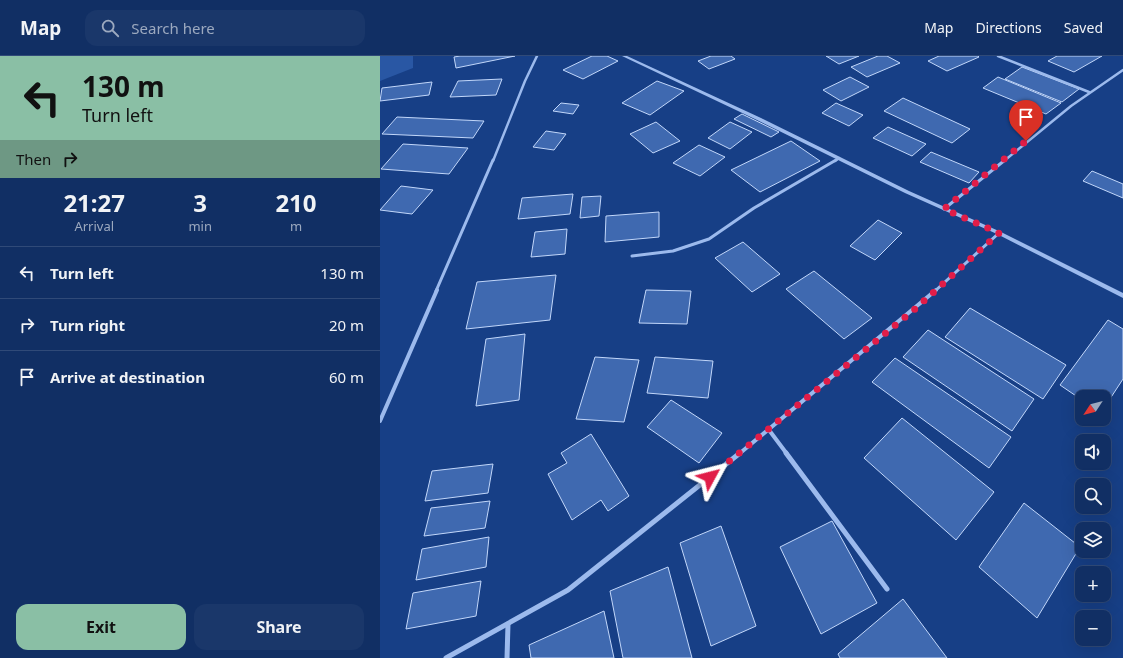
<!DOCTYPE html>
<html lang="en">
<head>
<meta charset="utf-8">
<style>
  body { margin:0; font-family:"Noto Sans",sans-serif; background:#1a376a; color:#f1f3f6; height:100vh; display:flex; flex-direction:column; font-size:15px; white-space:nowrap }
  * { box-sizing:border-box; margin:0 }
  p { font-size:13px; color:#9ca9bf }
  .icon { flex:none; width:22px; height:22px; fill:none; stroke:currentColor; stroke-width:2; stroke-linecap:round; stroke-linejoin:round }
  .map { position:relative; flex:1; overflow:hidden }
  .details { display:flex; flex-direction:column; background:#112f64; width:380px }
  .details>* { flex:none }
  .hud { background:#8abfa5; color:#111; overflow:hidden }
  .needle { width:26px; rotate:234deg }
  .fabs { position:absolute; left:695px; top:334px; display:grid; gap:8px }
  .fabs a { display:grid; place-items:center; width:36px; height:36px; border-radius:8px; background:#112f64; box-shadow:0 4px 16px #0002,0 0 0 1px #304a78; font-size:20px }
  .pin { position:absolute; display:grid; place-items:center; width:34px; height:34px; color:#fff; margin:-41px -17px; border-radius:50% 50% 50% 0; rotate:-45deg; box-shadow:0 0 4px #0007 }
  .pin .icon { rotate:45deg }
  .me { position:absolute; width:44px; margin:-22px; rotate:52deg; stroke-linejoin:round; filter:drop-shadow(0 0 3px #0008) }
  .turn { display:flex; align-items:center; gap:14px; height:84px; padding:0 16px; font-size:18px }
  .turn .icon { width:52px; height:52px; stroke-width:2.5 }
  .turn b { display:block; font-size:28px; line-height:34px }
  .then { display:flex; align-items:center; height:38px; padding:0 16px; background:#0003; gap:8px; font-size:15px }
  .eta { display:flex; justify-content:space-evenly; align-items:center; height:68px; text-align:center }
  .eta b { font-size:24px; font-weight:700; line-height:28px }
  .primary-button { display:flex; gap:8px; margin-top:auto; padding:8px 16px }
  .primary-button a { flex:1; height:46px; border-radius:12px; background:#8abfa5; color:#111; font-size:16px; font-weight:700; line-height:46px; text-align:center }
  .primary-button a+a { background:#1a376a; color:#f1f3f6 }
  ul { padding:0; list-style:none }
  li { display:flex; align-items:center; gap:12px; height:52px; padding:0 16px; border-top:1px solid #304a78 }
  li div { flex:1 }
  li b { display:block; font-size:15px }
  li em { font-style:normal }
  header { display:flex; align-items:center; gap:24px; box-sizing:border-box; height:56px; padding:0 20px; background:#112f64; border-bottom:1px solid #304a78 }
  header strong { font-size:19px }
  nav { display:flex; gap:22px; margin-inline-start:auto; font-size:14px }
  .search { width:280px; height:36px; background:#1a376a; display:flex; align-items:center; gap:10px; box-sizing:border-box; padding:0 14px; border-radius:12px; color:#9ca9bf; font-size:15px }
  main { display:flex; flex:1; min-height:0 }
  .map>svg:first-child { display:block }
</style>
</head>
<body>
<header>
<strong>Map</strong>
<div class="search"><svg class="icon" aria-label="search" viewBox="0 0 24 24"><circle cx="10" cy="10" r="6"/><path d="M15 15l6 6"/></svg>Search here</div>
<nav><a>Map</a><a>Directions</a><a>Saved</a></nav>
</header>
<main>
<section class="details">
<div class="hud">
<div class="turn"><svg class="icon" aria-label="left" viewBox="0 0 24 24"><path d="M17 20v-9H6M10 6l-5 5 5 5"/></svg><div><b>130 m</b>Turn left</div></div>
<div class="then">Then<svg class="icon" aria-label="right" viewBox="0 0 24 24"><path d="M7 20v-9h11M14 6l5 5-5 5"/></svg></div>
</div>
<div class="eta">
<div><b>21:27</b><p>Arrival</p></div>
<div><b>3</b><p>min</p></div>
<div><b>210</b><p>m</p></div>
</div>
<ul>
<li><svg class="icon" aria-label="left" viewBox="0 0 24 24"><path d="M17 20v-9H6M10 6l-5 5 5 5"/></svg><div><b>Turn left</b></div><em>130 m</em></li>
<li><svg class="icon" aria-label="right" viewBox="0 0 24 24"><path d="M7 20v-9h11M14 6l5 5-5 5"/></svg><div><b>Turn right</b></div><em>20 m</em></li>
<li><svg class="icon" aria-label="arrive" viewBox="0 0 24 24"><path d="M6 21V4h12l-3 4 3 4H6"/></svg><div><b>Arrive at destination</b></div><em>60 m</em></li>
</ul>
<div class="primary-button"><a>Exit</a><a>Share</a></div>
</section>
<div class="map">
<svg width="743" height="602" viewBox="0 0 743 602">
  <rect width="100%" height="100%" fill="#173f86"/>
  <path fill="#2957a4" d="M0 0H33V12L0 25Z"/>
  <g fill="#3f69b0" stroke="#c2d7fa">
    <path d="M80 0H135L76 12 74 1Z"/>
    <path d="M212 0H227L238 5 203 23 183 14Z"/>
    <path d="M331 0H351L355 3 329 13 318 5Z"/>
    <path d="M446 0H479L459 8Z"/>
    <path d="M498 0H507L520 7 487 21 471 11Z"/>
    <path d="M559 0H598L599 1 567 15 548 5Z"/>
    <path d="M677 0H722L694 16 668 5Z"/>
    <path d="M642 11 699 33 682 46 625 23Z"/>
    <path d="M470 21 489 31 461 45 443 34Z"/>
    <path d="M618 21 681 47 666 58 603 32Z"/>
    <path d="M122 23 116 39 70 41 78 25Z"/>
    <path d="M277 25 304 35 270 59 242 47Z"/>
    <path d="M52 26 49 39 0 45 2 32Z"/>
    <path d="M523 42 590 73 572 87 504 55Z"/>
    <path d="M181 47 199 49 193 58 173 55Z"/>
    <path d="M456 47 483 59 469 70 442 57Z"/>
    <path d="M362 58 399 76 391 81 354 63Z"/>
    <path d="M17 61 104 65 93 82 2 78Z"/>
    <path d="M276 66 300 85 273 97 250 78Z"/>
    <path d="M350 66 372 76 350 93 328 82Z"/>
    <path d="M508 71 546 88 532 100 493 82Z"/>
    <path d="M166 75 186 78 174 94 153 91Z"/>
    <path d="M411 85 440 105 380 136 351 114Z"/>
    <path d="M23 88 88 92 69 118 1 113Z"/>
    <path d="M319 89 345 101 320 120 293 107Z"/>
    <path d="M551 96 599 116 589 127 540 106Z"/>
    <path d="M712 115 743 128V142L703 125Z"/>
    <path d="M21 130 53 134 32 158 0 154Z"/>
    <path d="M193 138 190 158 138 163 142 142Z"/>
    <path d="M221 140 219 160 200 162 202 141Z"/>
    <path d="M279 156V181L225 186 226 160Z"/>
    <path d="M498 164 522 177 495 204 470 190Z"/>
    <path d="M187 173 185 198 151 201 155 176Z"/>
    <path d="M363 186 400 218 372 236 335 202Z"/>
    <path d="M434 215 492 262 464 283 406 233Z"/>
    <path d="M176 219 170 264 86 273 97 226Z"/>
    <path d="M266 234 311 235 307 268 259 267Z"/>
    <path d="M590 252 686 309 663 343 565 281Z"/>
    <path d="M728 264 743 273V323L724 352V341H702V344L680 329Z"/>
    <path d="M548 274 654 343 632 375 523 301Z"/>
    <path d="M145 278 139 344 96 350 106 283Z"/>
    <path d="M215 301 259 304 244 366 196 363Z"/>
    <path d="M275 301 333 305 328 342 267 337Z"/>
    <path d="M515 302 631 381 609 412 492 326Z"/>
    <path d="M291 344 342 377 319 407 267 371Z"/>
    <path d="M522 362 614 436 576 484 484 402Z"/>
    <path d="M211 378 249 440 228 455 221 444 192 464 168 418 187 407 181 397Z"/>
    <path d="M113 408 108 437 45 445 52 415Z"/>
    <path d="M110 445 105 472 44 480 51 452Z"/>
    <path d="M644 447 700 491 657 562 599 511Z"/>
    <path d="M452 465 497 547 441 578 400 491Z"/>
    <path d="M341 470 376 570 331 590 300 487Z"/>
    <path d="M109 481 106 511 36 524 42 493Z"/>
    <path d="M288 511 312 602H243L230 535Z"/>
    <path d="M101 525 96 560 26 573 33 537Z"/>
    <path d="M523 543 567 602H460L458 598Z"/>
    <path d="M224 555 234 602H151L149 589Z"/>
  </g>
  <g fill="none" stroke-linecap="round" stroke-linejoin="round">
    <g stroke="#9cbaed" stroke-width="2.5">
      <path d="M618 0 709 36"/>
      <path d="M113 105 145 25 157 0"/>
      <path d="M455 105 459 102"/>
      <path d="M624 105 691 50 743 14"/>
    </g>
    <g stroke="#9cbaed" stroke-width="3">
      <path d="M564 153 625 104"/>
      <path d="M252 200 293 195 329 183 374 152 456 104"/>
      <path d="M56 235 113 104"/>
      <path d="M555 235 619 177"/>
    </g>
    <g stroke="#9cbaed" stroke-width="4">
      <path d="M0 365 57 234"/>
      <path d="M389 374 407 398"/>
      <path d="M359 398 556 234"/>
    </g>
    <g stroke="#9cbaed" stroke-width="5">
      <path d="M406 397 507 533"/>
      <path d="M66 602 188 534 360 397"/>
      <path d="M127 602 128 568"/>
    </g>
    <path fill="#9cbaed" fill-rule="evenodd" d="M242 0H247L381 62 529 135 621 176 743 237V242L617 178 525 137 377 64Z"/>
  </g>
  <g fill="none" stroke-linecap="round" stroke-linejoin="round">
    <path stroke="#e11d48" stroke-width="7" stroke-dasharray="0 12.6" d="M330 421 535 253 619 177 564 153 646 85"/>
  </g>
</svg>
<div class="fabs">
<a><svg class="needle" viewBox="-14 -14 28 28"><path d="M0-13l5 13h-10z" fill="#e53935"/><path d="M0 13l5-13h-10z" fill="#9ca9bf"/></svg></a>
<a><svg class="icon" aria-label="sound" viewBox="0 0 24 24"><path d="M4 9h4l5-4v14l-5-4H4zM17 9q2 3 0 6"/></svg></a>
<a><svg class="icon" aria-label="search" viewBox="0 0 24 24"><circle cx="10" cy="10" r="6"/><path d="M15 15l6 6"/></svg></a>
<a><svg class="icon" aria-label="layers" viewBox="0 0 24 24"><path d="M12 4l9 5-9 5-9-5zM3 14l9 5 9-5"/></svg></a>
<a>+</a>
<a>−</a>
</div>
<div class="pin" style="left:646px;top:85px;background:#d93025"><svg class="icon" aria-label="arrive" viewBox="0 0 24 24"><path d="M6 21V4h12l-3 4 3 4H6"/></svg></div>
<svg class="me" style="left:330px;top:421px" viewBox="-20 -20 40 40"><path d="M0-17L14 15 0 8-14 15z" fill="#e11d48" stroke="#fff" stroke-width="4"/></svg>
</div>
</main>
</body>
</html>
